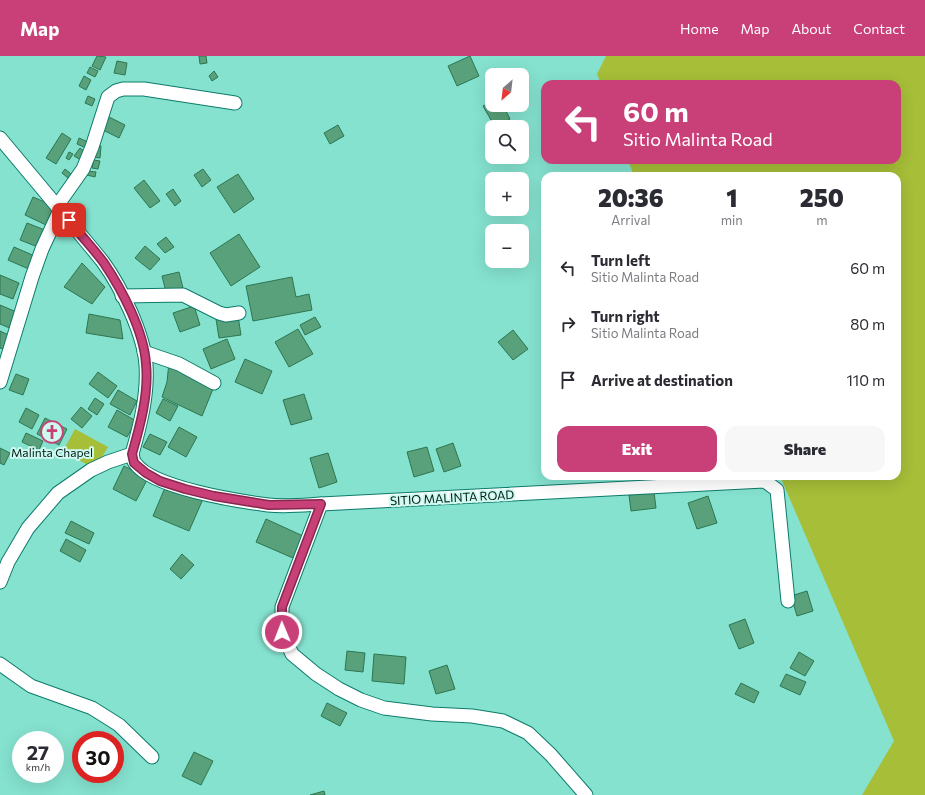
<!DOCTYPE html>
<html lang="en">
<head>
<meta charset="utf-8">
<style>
  body { margin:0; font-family:Commissioner,sans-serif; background:#f7f7f7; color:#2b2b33; height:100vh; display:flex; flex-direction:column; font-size:15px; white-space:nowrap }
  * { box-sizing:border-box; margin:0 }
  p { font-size:13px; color:#7c7c81 }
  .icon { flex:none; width:22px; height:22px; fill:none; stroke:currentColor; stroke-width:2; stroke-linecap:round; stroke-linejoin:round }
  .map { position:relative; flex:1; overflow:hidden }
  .panel { position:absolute; left:541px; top:116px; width:360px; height:308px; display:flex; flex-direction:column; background:#fff; border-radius:12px; box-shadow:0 4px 16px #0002 }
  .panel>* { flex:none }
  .banner { position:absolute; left:541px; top:24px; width:360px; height:84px; border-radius:12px; box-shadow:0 4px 16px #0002; background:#c93f78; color:#fff; overflow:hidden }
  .needle { width:26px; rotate:208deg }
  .buttons { position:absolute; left:485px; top:12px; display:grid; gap:8px }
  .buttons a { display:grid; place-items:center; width:44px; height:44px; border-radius:8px; background:#fff; box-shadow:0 4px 16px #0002; font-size:20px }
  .speed { position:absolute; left:12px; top:675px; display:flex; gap:8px; font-size:20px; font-weight:700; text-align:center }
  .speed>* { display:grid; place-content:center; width:52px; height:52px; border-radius:50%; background:#fff; box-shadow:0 4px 16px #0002; line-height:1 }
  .speed small { font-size:10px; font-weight:400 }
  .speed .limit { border:6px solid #d22; background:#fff; color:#111 }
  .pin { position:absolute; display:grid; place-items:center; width:34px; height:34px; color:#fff; margin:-17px; border-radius:8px; box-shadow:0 2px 6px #0006 }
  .me { position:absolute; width:44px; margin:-22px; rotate:359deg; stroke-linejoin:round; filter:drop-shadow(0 0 3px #0008) }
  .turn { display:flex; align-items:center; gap:14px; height:84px; padding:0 16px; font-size:18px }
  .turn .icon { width:52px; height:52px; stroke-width:2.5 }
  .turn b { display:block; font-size:28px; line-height:34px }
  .eta { display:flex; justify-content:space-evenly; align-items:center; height:68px; text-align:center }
  .eta b { font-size:24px; font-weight:800; line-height:28px }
  .button { display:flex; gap:8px; margin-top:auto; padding:8px 16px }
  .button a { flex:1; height:46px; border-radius:12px; background:#c93f78; color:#fff; font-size:16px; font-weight:800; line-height:46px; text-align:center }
  .button a+a { background:#f7f7f7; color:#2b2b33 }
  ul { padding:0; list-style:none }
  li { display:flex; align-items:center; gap:12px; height:56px; padding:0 16px }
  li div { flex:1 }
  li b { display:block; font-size:15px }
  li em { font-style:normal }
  header { display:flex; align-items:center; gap:24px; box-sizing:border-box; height:56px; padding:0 20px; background:#c93f78; color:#fff }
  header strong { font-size:19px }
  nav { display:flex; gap:22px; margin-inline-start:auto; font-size:14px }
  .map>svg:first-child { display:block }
</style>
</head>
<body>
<header>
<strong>Map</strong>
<nav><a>Home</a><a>Map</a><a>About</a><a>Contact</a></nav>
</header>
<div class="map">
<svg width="925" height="739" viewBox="0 0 925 739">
  <rect width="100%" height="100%" fill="#85e2cf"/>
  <g fill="#a6be38">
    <path d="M606 0H925V739H862L894 685 780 420H897V120H634L628 104H897V28H601L597 18Z"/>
    <path d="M75 373 108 391 95 413 63 395Z"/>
  </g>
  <g fill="#59a17a" stroke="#2d7652">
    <path d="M97 0 106 1 100 14 92 10Z"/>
    <path d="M199 0H206L207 7 200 8Z"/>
    <path d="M470 0 479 20 457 30 448 10Z"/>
    <path d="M117 5 127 7 125 19 114 17Z"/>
    <path d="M90 11 98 15 95 21 87 17Z"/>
    <path d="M214 15 218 21 212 25 209 20Z"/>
    <path d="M84 20 91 24 86 34 79 30Z"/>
    <path d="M88 40 95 43 92 50 85 47Z"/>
    <path d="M492 45V49H503L510 63 495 71 483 50Z"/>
    <path d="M109 61 125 69 119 82 103 74Z"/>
    <path d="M338 69 344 80 330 88 324 77Z"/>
    <path d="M62 77 71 83 56 108 46 102Z"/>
    <path d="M79 82 88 86 86 92 77 88Z"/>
    <path d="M94 89 101 90 100 102 92 101Z"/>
    <path d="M80 92 86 97 81 104 74 100Z"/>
    <path d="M69 96 73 98 69 104 66 102Z"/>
    <path d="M94 104 100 105 98 113 92 112Z"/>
    <path d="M65 113 71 118 68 122 62 117Z"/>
    <path d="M203 113 211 124 202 131 194 119Z"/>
    <path d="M87 115 96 116 95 121 87 119Z"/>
    <path d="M238 118 254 143 234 157 217 131Z"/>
    <path d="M144 124 160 145 150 152 134 132Z"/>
    <path d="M173 133 181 145 175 150 166 138Z"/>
    <path d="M33 141 54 150 46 169 25 159Z"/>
    <path d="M27 167 45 174 38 191 20 184Z"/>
    <path d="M239 178 260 211 231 230 210 197Z"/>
    <path d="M166 181 174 191 165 197 157 188Z"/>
    <path d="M145 190 160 203 150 214 135 202Z"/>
    <path d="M14 191 37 201 31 214 8 204Z"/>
    <path d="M82 207 105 231 92 248 64 231Z"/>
    <path d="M179 216 183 232 166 236 162 220Z"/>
    <path d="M0 219 19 227 13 243 0 238Z"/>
    <path d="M292 221 296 241 309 238 312 254 253 265 246 230Z"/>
    <path d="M0 249 19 257 12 273 0 268Z"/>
    <path d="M194 250 200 269 180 276 173 257Z"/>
    <path d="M89 258 120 264 123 283 86 277Z"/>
    <path d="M238 260 241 279 219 282 216 263Z"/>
    <path d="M315 261 321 271 305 279 300 269Z"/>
    <path d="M298 273 313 298 289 311 275 286Z"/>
    <path d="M513 274 528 293 513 304 498 286Z"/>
    <path d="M0 275 13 281 7 294 0 292Z"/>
    <path d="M227 283 235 303 211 313 203 293Z"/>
    <path d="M245 303 272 315 262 338 235 326Z"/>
    <path d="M169 306 213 333 202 360 162 341 167 326Z"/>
    <path d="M98 316 117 330 108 342 89 328Z"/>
    <path d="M16 318 29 323 23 339 9 334Z"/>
    <path d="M118 334 137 345 130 359 110 348Z"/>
    <path d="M304 338 312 363 291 369 283 344Z"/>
    <path d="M95 342 104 348 97 359 88 353Z"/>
    <path d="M163 343 178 350 170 365 156 357Z"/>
    <path d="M81 351 92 360 82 372 71 363Z"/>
    <path d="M26 352 39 359 32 373 19 366Z"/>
    <path d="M117 354 136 365 127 381 108 371Z"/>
    <path d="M45 362 67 373 59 389 37 378Z"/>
    <path d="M179 371 197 381 186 401 168 391Z"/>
    <path d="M26 377 43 385 39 394 22 386Z"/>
    <path d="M150 378 167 386 160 399 143 391Z"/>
    <path d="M453 387 461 410 444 416 436 393Z"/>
    <path d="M427 391 434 415 414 421 407 396Z"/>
    <path d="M0 392 10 397 4 409 0 407Z"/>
    <path d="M328 397 337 426 319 432 310 402Z"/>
    <path d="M124 410 148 422 136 445 113 433Z"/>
    <path d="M167 427 203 443 189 475 153 460Z"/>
    <path d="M654 436 656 452 631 455 629 439Z"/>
    <path d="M708 440 717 467 697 473 688 447Z"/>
    <path d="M266 463 303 480 293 502 256 486Z"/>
    <path d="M71 465 94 477 89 488 65 477Z"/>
    <path d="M66 483 86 494 80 506 60 495Z"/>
    <path d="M182 498 194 509 181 523 170 513Z"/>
    <path d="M807 535 813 555 797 560 791 540Z"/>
    <path d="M745 563 754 587 739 593 729 569Z"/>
    <path d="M347 595 365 597 363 616 345 614Z"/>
    <path d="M799 596 814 605 805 620 790 612Z"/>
    <path d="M374 598 406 601 404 628 372 625Z"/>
    <path d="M447 609 455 633 436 638 429 615Z"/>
    <path d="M786 618 806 626 800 639 780 630Z"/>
    <path d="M741 627 759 636 754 647 735 638Z"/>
    <path d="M327 647 347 657 340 670 321 660Z"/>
    <path d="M194 696 213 705 201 729 182 720Z"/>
    <path d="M324 735 325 739H310Z"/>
  </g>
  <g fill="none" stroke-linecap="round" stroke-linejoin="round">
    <g stroke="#0c7b6b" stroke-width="15">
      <g id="minor">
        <path d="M0 82C22 108 44 135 66 161 78 176 91 191 103 206 121 231 144 278 146 309 148 339 140 370 132 398 133 401 133 405 135 407 152 432 238 445 268 449 285 451 304 449 321 448L765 425 777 434 788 545"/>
        <path d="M57 150 83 113 92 91 108 41 116 35 123 33H144L235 47"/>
        <path d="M122 240 183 239 219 257 226 259 239 257"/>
        <path d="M144 296 179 308 214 327"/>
        <path d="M0 326 32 221 42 193 60 154"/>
        <path d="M321 448 282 551V576L292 598 316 618 339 633 361 644 384 652 432 658 472 660 503 665 528 677 551 699 586 739"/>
        <path d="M0 526 8 506 28 472 58 437 91 414 108 406 132 398"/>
        <path d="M0 608 31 630 92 652 119 669 152 701"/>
      </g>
    </g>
    <use href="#minor" stroke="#fff" stroke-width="13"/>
  </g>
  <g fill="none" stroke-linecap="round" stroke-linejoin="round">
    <g stroke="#83294e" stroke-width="10">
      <path id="route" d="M69 164C80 179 93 192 104 207 122 234 144 275 146 308 149 338 140 370 132 398L134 407 146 417 160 425 185 433 214 440 269 449 321 448 282 551V576"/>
    </g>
    <use href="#route" stroke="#c93f78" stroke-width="7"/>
  </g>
  <defs>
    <g id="church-ring" transform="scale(1.15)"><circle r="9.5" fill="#cef9ef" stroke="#c93f78" stroke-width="1.5"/><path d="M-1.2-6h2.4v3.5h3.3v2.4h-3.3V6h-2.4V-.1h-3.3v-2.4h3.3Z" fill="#c93f78"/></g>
  </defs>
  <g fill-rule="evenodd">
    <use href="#church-ring" x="52" y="376"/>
  </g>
  <g text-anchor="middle" stroke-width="4" stroke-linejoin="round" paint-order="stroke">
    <g font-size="12" fill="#001b16" stroke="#cef9ef">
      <text x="52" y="401">Malinta Chapel</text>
    </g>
    <g font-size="12" fill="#001b16" stroke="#cef9ef">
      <text transform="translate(452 442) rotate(-3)" y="4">SITIO MALINTA ROAD</text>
    </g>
  </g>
</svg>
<div class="buttons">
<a><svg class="needle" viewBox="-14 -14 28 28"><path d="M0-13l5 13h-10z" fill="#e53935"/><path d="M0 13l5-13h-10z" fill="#7c7c81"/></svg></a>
<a><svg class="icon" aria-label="search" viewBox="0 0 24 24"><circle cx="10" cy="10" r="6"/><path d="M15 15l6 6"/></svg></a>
<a>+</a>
<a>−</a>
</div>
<div class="speed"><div>27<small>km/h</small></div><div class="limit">30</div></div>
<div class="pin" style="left:69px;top:164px;background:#d93025"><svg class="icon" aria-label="arrive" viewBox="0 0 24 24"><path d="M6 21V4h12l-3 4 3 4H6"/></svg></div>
<svg class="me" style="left:282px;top:576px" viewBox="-20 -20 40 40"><circle r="17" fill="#c93f78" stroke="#fff" stroke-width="3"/><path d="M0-11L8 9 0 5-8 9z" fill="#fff"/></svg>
<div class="banner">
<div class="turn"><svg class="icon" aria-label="left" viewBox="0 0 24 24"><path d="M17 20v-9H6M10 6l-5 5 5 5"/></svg><div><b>60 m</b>Sitio Malinta Road</div></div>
</div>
<section class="panel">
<div class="eta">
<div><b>20:36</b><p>Arrival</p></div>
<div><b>1</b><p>min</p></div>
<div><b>250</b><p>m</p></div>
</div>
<ul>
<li><svg class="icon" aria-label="left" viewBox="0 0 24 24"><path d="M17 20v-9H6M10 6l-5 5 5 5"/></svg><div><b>Turn left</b><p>Sitio Malinta Road</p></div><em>60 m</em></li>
<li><svg class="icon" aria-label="right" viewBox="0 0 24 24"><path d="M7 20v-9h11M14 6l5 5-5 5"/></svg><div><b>Turn right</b><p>Sitio Malinta Road</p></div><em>80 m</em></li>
<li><svg class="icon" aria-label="arrive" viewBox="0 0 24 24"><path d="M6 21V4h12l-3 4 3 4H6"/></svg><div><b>Arrive at destination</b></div><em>110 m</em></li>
</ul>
<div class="button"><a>Exit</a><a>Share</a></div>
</section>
</div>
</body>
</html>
